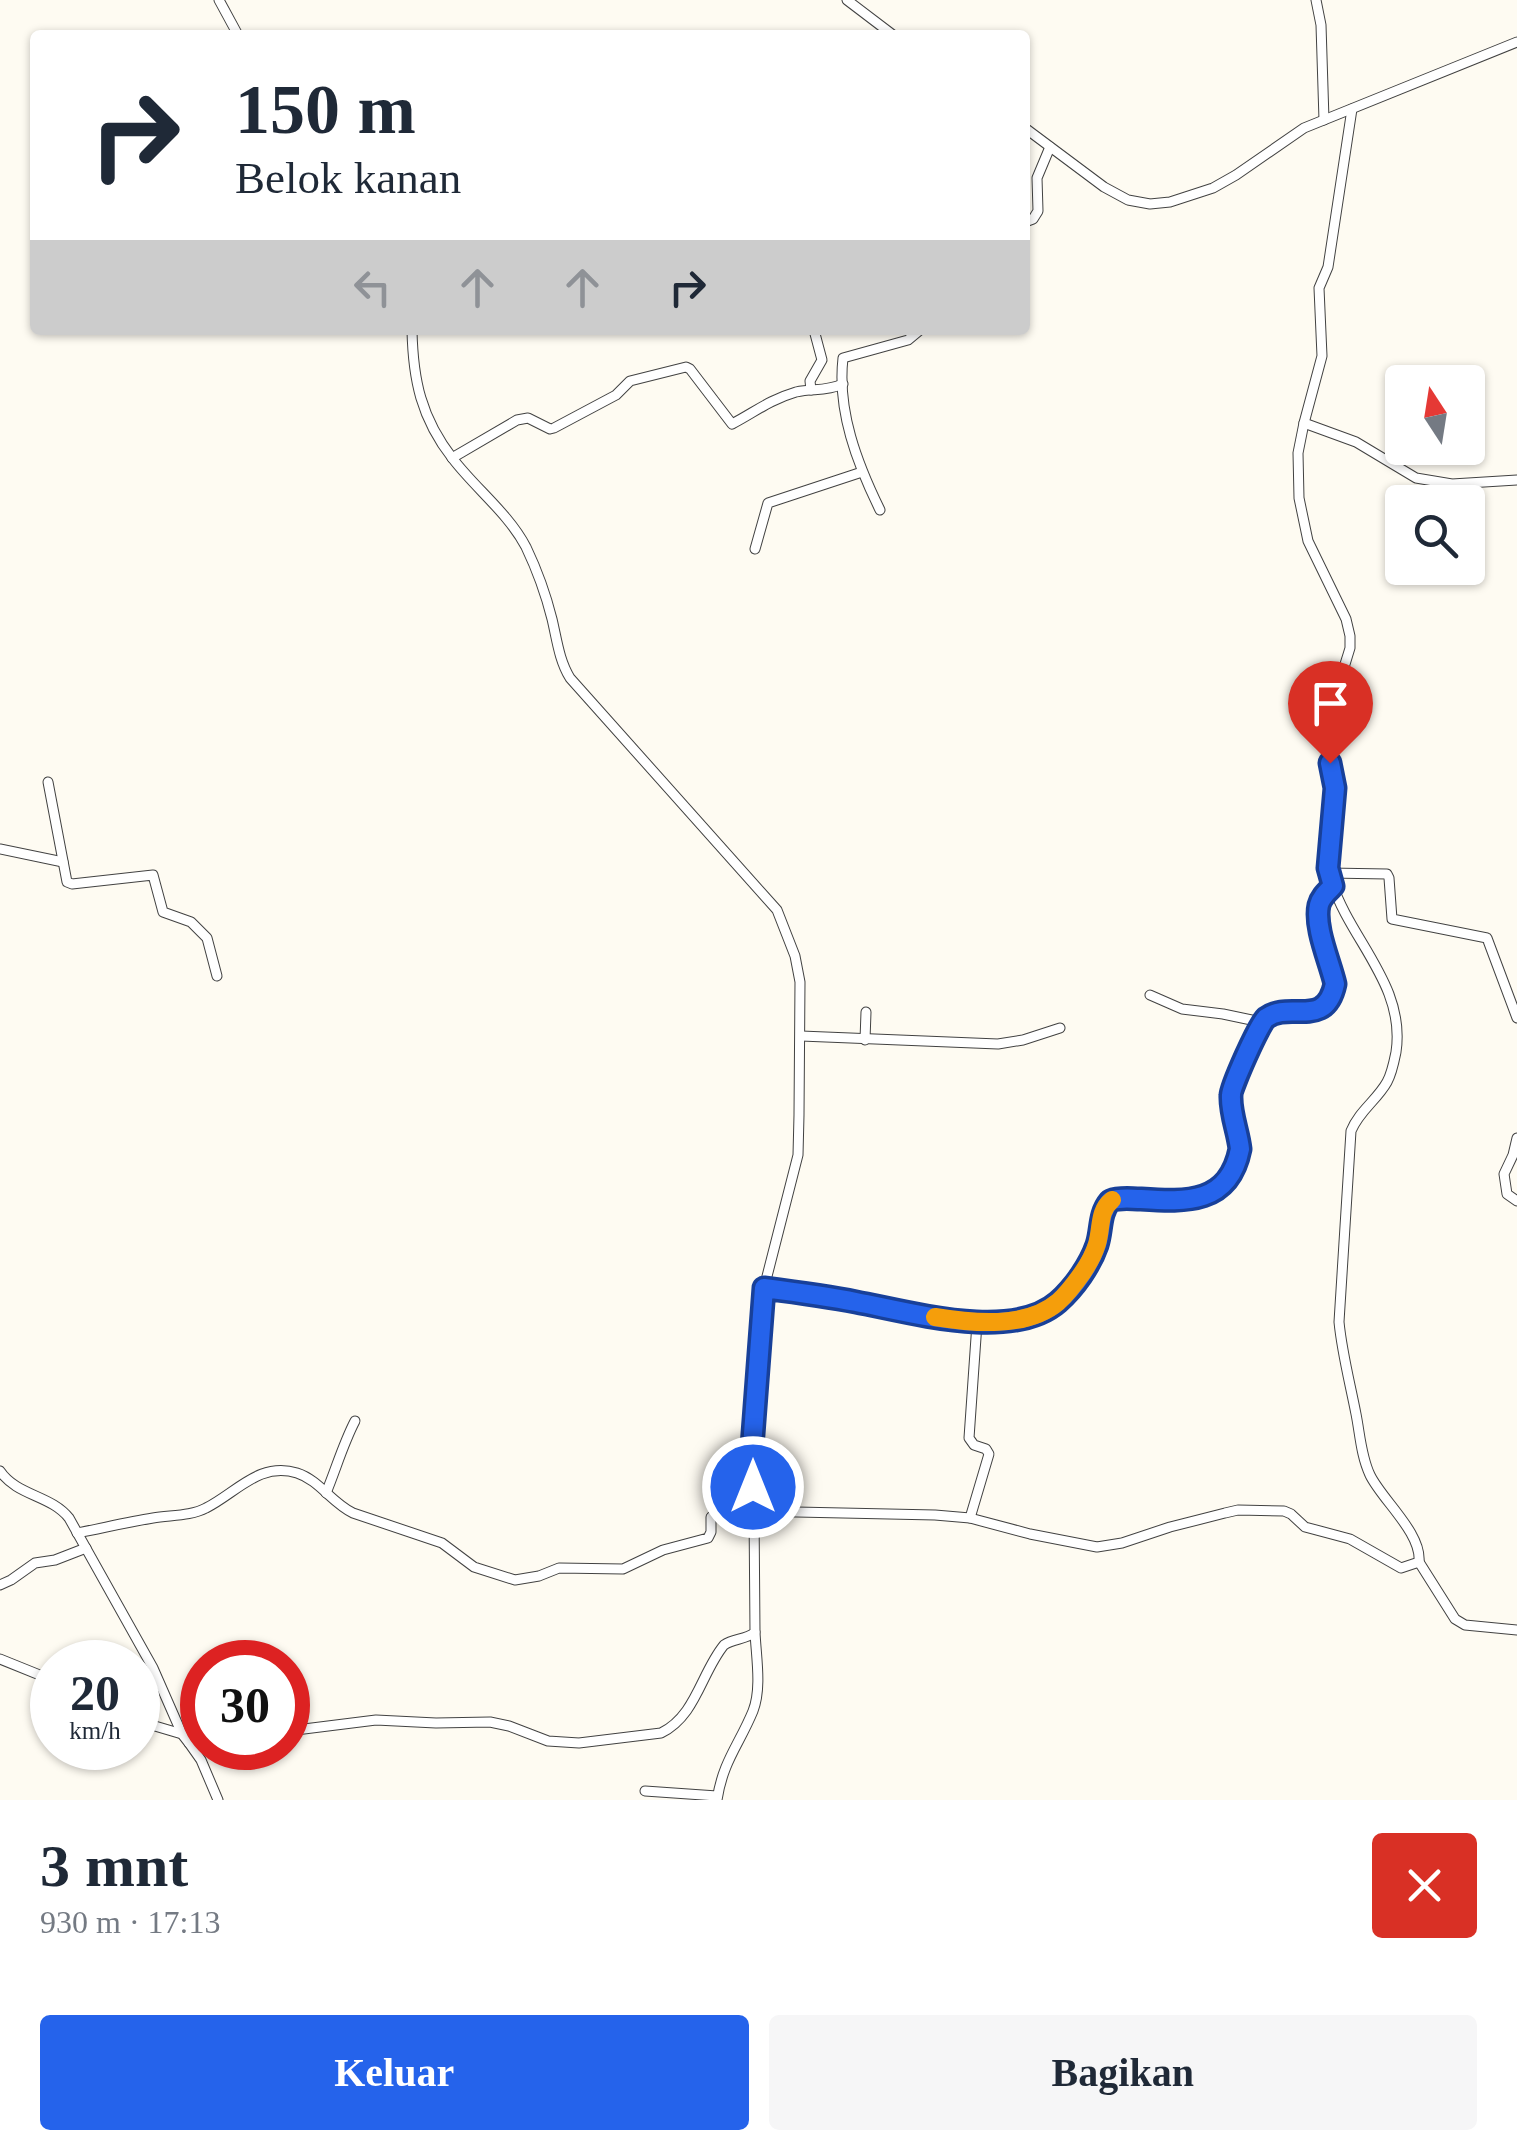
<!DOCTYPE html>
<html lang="id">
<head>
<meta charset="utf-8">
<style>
  body { margin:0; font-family:Georgia,serif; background:#f6f6f7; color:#1f2937; height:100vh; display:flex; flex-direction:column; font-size:38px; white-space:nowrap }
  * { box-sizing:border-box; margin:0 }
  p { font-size:32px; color:#747a83 }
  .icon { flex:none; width:55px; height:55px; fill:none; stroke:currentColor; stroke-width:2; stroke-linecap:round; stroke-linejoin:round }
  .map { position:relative; height:1800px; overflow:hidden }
  .drawer { display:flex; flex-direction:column; background:#fff; flex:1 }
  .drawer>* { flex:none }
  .hud { position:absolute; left:30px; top:30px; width:1000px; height:305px; border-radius:10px; box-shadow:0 2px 8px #0004; background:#fff; color:#1f2937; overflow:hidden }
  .needle { width:65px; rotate:348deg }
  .tools { position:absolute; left:1385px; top:365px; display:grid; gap:20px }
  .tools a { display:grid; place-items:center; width:100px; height:100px; border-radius:10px; background:#fff; box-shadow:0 2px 8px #0004; font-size:50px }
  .speed { position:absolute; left:30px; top:1640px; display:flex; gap:20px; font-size:50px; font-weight:700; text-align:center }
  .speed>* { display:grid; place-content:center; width:130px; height:130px; border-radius:50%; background:#fff; box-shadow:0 2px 8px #0004; line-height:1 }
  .speed small { font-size:25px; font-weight:400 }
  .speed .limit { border:15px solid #d22; background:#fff; color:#111 }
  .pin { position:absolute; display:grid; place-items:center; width:85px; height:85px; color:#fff; margin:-102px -42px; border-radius:50% 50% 50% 0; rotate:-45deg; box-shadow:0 0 10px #0007 }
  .pin .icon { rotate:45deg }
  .me { position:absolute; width:110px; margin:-55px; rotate:0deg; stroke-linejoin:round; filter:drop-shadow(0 0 8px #0008) }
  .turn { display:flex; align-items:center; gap:35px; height:210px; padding:0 40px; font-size:45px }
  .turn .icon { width:130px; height:130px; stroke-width:2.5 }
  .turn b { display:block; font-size:70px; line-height:85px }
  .lanes { display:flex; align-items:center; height:95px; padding:0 40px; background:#0003; justify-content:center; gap:50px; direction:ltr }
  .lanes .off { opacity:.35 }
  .round { display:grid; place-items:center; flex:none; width:105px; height:105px; border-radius:10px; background:#f6f6f7 }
  .overview { display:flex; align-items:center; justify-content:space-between; height:170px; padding:0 40px }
  h1 { font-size:60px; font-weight:600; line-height:75px }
  .cta { display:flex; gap:20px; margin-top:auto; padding:20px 40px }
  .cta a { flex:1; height:115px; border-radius:10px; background:#2563eb; color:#fff; font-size:40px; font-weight:600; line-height:115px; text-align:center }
  .cta a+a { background:#f6f6f7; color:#1f2937 }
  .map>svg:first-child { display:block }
</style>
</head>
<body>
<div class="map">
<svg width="1517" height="1800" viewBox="0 0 1517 1800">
  <rect width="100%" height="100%" fill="#fefbf2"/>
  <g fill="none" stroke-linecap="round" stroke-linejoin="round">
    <g stroke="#424242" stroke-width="11">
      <g id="minor">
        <path d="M219 0 238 35"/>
        <path d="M847 0 893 35"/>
        <path d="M1316 0 1321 25 1324 120"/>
        <path d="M1025 128 1104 187 1128 200 1150 204 1170 202 1213 188 1236 175 1304 128 1517 42"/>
        <path d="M1025 222 1033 219 1038 211 1037 178 1050 147"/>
        <path d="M811 390 810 381 822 360 814 330"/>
        <path d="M1304 423 1356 442 1416 478 1452 484 1517 480"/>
        <path d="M452 458 517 420 528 418 550 429 554 428 616 395 630 381 686 367 690 369 732 424C755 412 769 400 796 392 814 388 824 392 843 384"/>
        <path d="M880 510C857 463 837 411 843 358L908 340 920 330"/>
        <path d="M755 549 768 503 862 472"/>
        <path d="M48 782 67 882 72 884 153 875 163 912 191 922 207 938 217 976"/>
        <path d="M0 849 63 862"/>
        <path d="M1329 873 1387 874 1389 878 1392 919 1487 938 1517 1018"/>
        <path d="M1150 995 1182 1009 1223 1014 1261 1022"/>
        <path d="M801 1036 998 1044 1023 1040 1060 1028"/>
        <path d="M865 1040 866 1012"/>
        <path d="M1517 1138 1513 1155 1504 1174 1507 1194 1517 1201"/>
        <path d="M764 1288C795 1292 826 1296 856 1302 910 1312 1012 1342 1058 1302 1075 1287 1090 1265 1097 1245 1102 1230 1099 1214 1110 1201 1142 1189 1185 1214 1215 1191 1223 1185 1229 1176 1234 1167 1248 1139 1228 1121 1231 1093 1232 1079 1244 1063 1249 1050 1253 1042 1256 1029 1261 1022 1278 996 1325 1034 1335 984 1330 963 1314 926 1319 905 1321 897 1327 892 1333 886"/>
        <path d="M0 1471C17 1496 51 1495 69 1518L153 1668 182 1734"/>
        <path d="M326 1493C336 1469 343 1444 355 1421"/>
        <path d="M970 1518 989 1454 986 1449 974 1445 969 1438 977 1323"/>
        <path d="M77 1533C103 1528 128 1522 153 1518 170 1515 191 1516 206 1508 236 1493 260 1461 297 1473 319 1480 332 1503 353 1513L442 1543 474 1567 515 1580 539 1576 559 1568 623 1569 663 1550 708 1538 711 1532V1517L716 1513 754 1511 752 1447 764 1288 798 1155 799 1115 800 982 795 956 777 910 570 678C559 660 557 640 552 619 546 595 537 570 526 547 508 513 476 489 453 459 421 418 413 380 412 330"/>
        <path d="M1419 1562 1455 1619 1465 1625 1517 1630"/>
        <path d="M0 1585 11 1580 35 1563 55 1560 86 1548"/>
        <path d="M0 1659 52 1680"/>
        <path d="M138 1721 182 1734 189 1743 202 1740"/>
        <path d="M288 1731 376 1720 436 1723 490 1722 509 1726 548 1741 579 1743 661 1733C696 1716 701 1673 724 1645 734 1638 746 1640 755 1632L754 1511 935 1515 970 1518 1030 1534 1097 1547 1122 1543 1170 1527 1225 1513 1238 1510 1284 1511 1291 1514 1305 1527 1350 1539 1401 1568 1419 1562C1422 1533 1382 1500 1370 1475 1361 1456 1360 1434 1356 1414 1350 1383 1342 1353 1339 1322L1351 1131C1359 1111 1377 1100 1387 1082 1392 1073 1394 1062 1396 1052 1406 986 1351 941 1332 883 1323 855 1333 826 1335 799 1336 783 1329 769 1328 753 1327 718 1340 681 1350 648V636L1346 619 1308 541 1299 498 1298 453 1304 423 1322 356 1319 288 1328 267 1352 109"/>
        <path d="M189 1743 201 1760 218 1800"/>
        <path d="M645 1791 717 1796"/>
        <path d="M717 1800C723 1761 739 1745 753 1711 762 1688 756 1656 755 1632"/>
      </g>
    </g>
    <use href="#minor" stroke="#fff" stroke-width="9"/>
  </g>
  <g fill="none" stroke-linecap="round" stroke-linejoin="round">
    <g stroke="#184099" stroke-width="25">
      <path id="route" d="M753 1487 752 1447 764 1288C795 1292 826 1296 856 1302 910 1312 1012 1342 1058 1302 1075 1287 1090 1265 1097 1245 1102 1230 1099 1214 1110 1201 1120 1197 1130 1199 1141 1199 1187 1202 1229 1204 1240 1149 1238 1131 1230 1113 1231 1095 1231 1087 1260 1022 1266 1018 1290 1000 1325 1030 1335 984 1330 962 1314 927 1319 905 1321 897 1327 892 1333 886L1328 868 1335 788 1330 763"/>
    </g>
    <use href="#route" stroke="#2563eb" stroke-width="18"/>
    <path stroke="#f59e0b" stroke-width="18" d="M935 1317C972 1323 1026 1329 1058 1302 1067 1294 1076 1282 1083 1272 1089 1263 1094 1254 1097 1244 1102 1228 1098 1211 1112 1200"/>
  </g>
</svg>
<div class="tools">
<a><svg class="needle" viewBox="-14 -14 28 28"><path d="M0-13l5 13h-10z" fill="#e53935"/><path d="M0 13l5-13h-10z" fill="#747a83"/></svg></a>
<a><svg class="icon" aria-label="search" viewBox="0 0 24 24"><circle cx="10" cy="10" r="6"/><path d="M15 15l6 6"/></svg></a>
</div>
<div class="speed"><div>20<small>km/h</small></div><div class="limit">30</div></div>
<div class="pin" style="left:1330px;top:763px;background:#d93025"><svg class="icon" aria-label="arrive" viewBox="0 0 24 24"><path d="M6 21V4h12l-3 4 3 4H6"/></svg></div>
<svg class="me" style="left:753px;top:1487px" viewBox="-20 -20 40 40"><circle r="17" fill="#2563eb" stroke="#fff" stroke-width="3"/><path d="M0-11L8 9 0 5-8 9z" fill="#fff"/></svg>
<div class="hud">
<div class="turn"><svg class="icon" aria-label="right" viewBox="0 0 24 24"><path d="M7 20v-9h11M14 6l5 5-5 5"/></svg><div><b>150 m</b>Belok kanan</div></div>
<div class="lanes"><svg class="icon off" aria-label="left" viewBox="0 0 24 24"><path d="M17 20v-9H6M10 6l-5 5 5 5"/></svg><svg class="icon off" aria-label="ahead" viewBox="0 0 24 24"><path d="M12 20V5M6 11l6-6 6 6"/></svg><svg class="icon off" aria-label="ahead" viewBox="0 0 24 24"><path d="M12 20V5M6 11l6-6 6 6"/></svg><svg class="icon" aria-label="right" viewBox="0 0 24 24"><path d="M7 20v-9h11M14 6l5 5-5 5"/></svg></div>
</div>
</div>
<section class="drawer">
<div class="overview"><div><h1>3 mnt</h1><p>930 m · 17:13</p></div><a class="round" style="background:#d93025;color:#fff"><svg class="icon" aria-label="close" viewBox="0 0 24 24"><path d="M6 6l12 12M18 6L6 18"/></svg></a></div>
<div class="cta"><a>Keluar</a><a>Bagikan</a></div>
</section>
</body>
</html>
